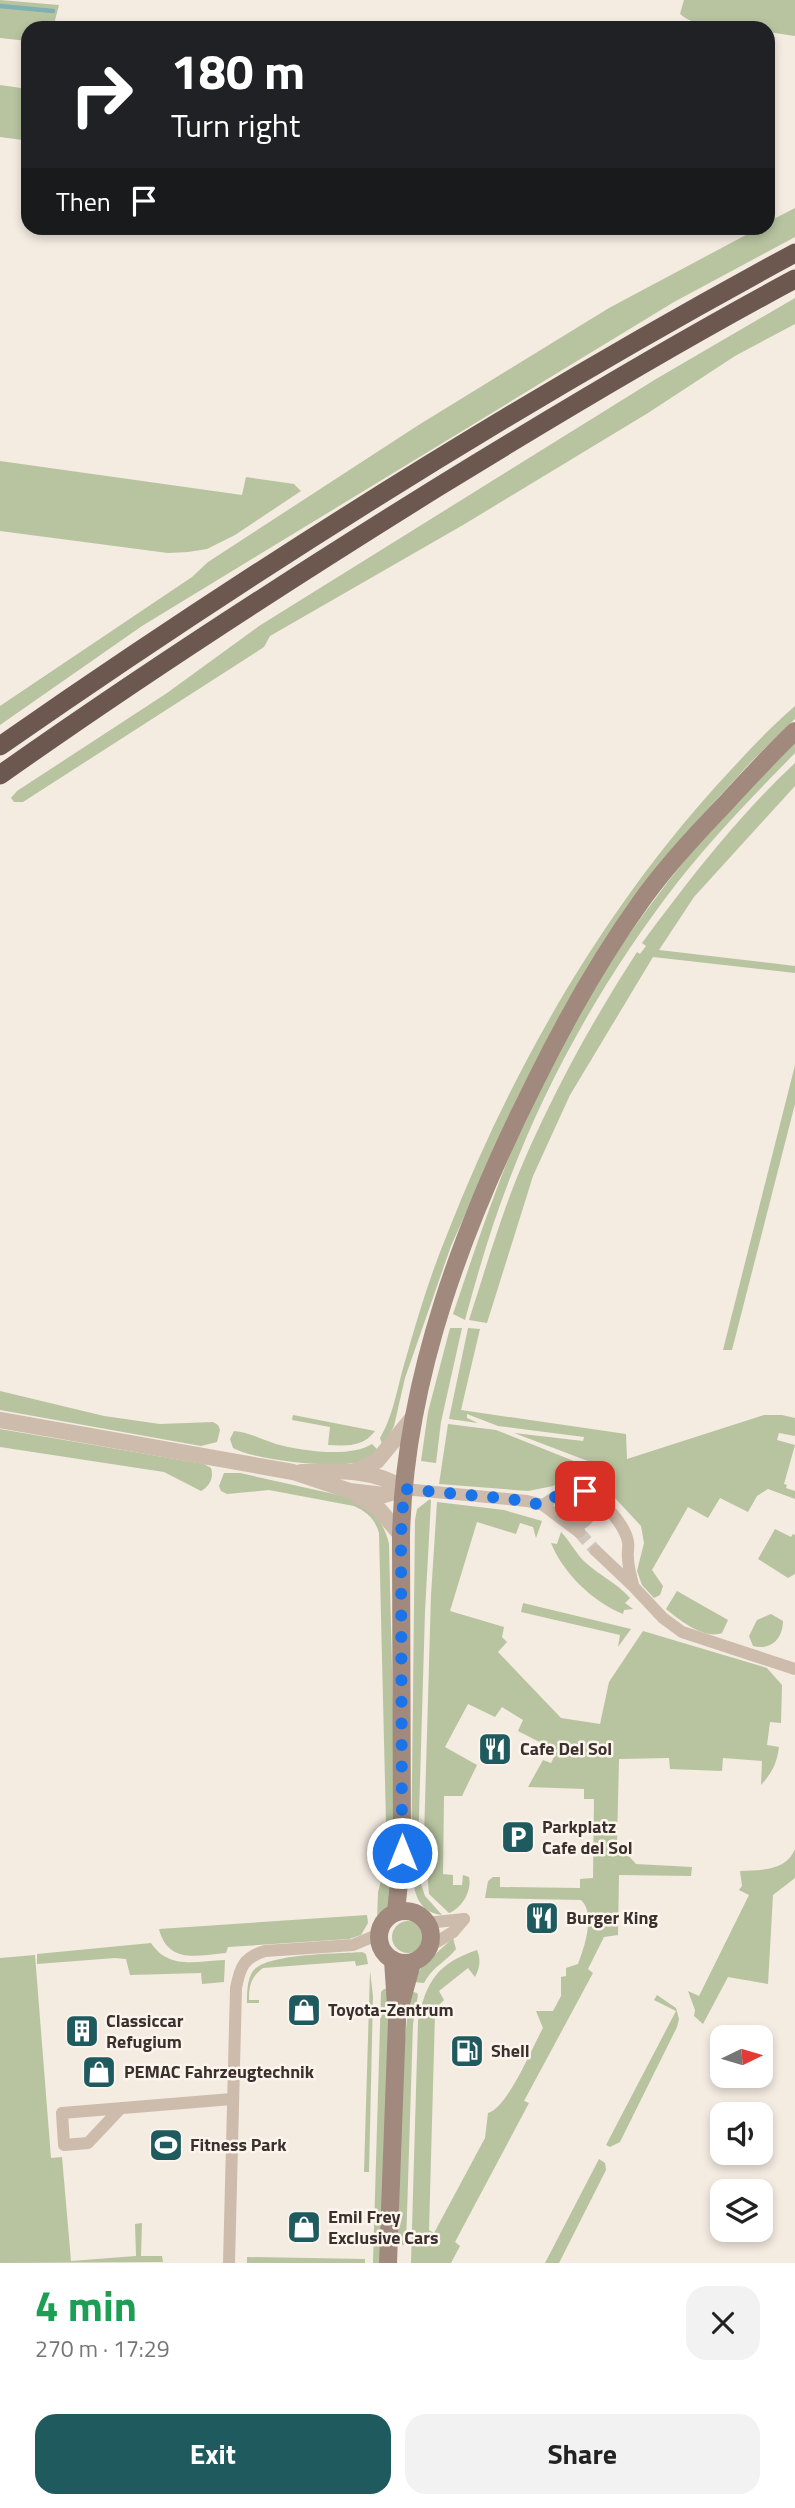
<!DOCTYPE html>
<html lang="en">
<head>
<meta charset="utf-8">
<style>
  body { margin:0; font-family:"Titillium Web",sans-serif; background:#f2f2f2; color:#222; height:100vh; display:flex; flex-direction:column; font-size:26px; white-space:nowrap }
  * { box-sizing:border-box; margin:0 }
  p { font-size:23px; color:#767676 }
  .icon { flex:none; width:38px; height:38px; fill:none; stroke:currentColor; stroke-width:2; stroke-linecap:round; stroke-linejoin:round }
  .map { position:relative; height:2263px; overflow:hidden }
  .sheet { display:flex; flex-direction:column; background:#fff; flex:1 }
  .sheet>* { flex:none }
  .top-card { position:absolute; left:21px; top:21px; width:754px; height:214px; border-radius:21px; box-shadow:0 4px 10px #0003; background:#202124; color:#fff; overflow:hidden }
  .needle { width:46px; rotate:85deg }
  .tools { position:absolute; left:710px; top:2025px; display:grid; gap:14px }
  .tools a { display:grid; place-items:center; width:63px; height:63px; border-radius:14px; background:#fff; box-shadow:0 4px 10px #0003; font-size:35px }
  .pin { position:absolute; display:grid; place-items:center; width:60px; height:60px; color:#fff; margin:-30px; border-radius:14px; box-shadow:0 4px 10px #0006 }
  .me { position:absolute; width:77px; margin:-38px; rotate:0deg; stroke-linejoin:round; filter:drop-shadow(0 0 5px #0008) }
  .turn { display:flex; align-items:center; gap:24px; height:147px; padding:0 35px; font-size:32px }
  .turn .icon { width:91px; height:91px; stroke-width:2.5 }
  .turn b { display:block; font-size:49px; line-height:60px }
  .then { display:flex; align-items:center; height:66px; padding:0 35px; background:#0003; gap:14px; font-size:26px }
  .round { display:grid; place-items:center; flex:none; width:74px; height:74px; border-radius:21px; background:#f2f2f2 }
  .overview { display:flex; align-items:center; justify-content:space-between; height:119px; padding:0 35px }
  h1 { font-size:42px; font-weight:700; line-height:52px; color:#1e9e55 }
  .button { display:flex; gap:14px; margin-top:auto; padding:14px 35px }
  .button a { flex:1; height:80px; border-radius:21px; background:#1f5a5e; color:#fff; font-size:28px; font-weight:700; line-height:80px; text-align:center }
  .button a+a { background:#f2f2f2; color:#222 }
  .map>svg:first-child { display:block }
</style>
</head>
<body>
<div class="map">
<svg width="795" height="2263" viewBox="0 0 795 2263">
  <rect width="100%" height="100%" fill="#f4ebe1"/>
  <g fill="#b8c4a0">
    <path d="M0 0 59 5 53 28H28V41L0 38Z"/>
    <path d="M684 0H795V36L768 32V28C741 28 701 32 680 14Z"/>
    <path d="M0 85 28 89V123L23 140 0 137Z"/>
    <path d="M795 208V237L674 302 142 626 0 725V706L192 577 208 562 417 426 609 308 759 228H768V222Z"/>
    <path d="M795 298V324L735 356 648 413 463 525 270 636 264 647 23 802H14L11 798 17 791 167 693 259 626 656 379Z"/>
    <path d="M0 461 242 495 246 477 294 484 301 491 235 535 207 549 188 552 168 553 0 531Z"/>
    <path d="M795 706V719L751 762 694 824 558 1019 518 1096 451 1246 405 1378 394 1426 383 1447 380 1438C394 1415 398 1383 406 1358 418 1315 431 1273 448 1232 512 1069 600 915 717 785 742 758 767 730 795 706Z"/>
    <path d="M795 741V753C754 795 713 837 677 883 608 972 550 1073 510 1178 492 1224 478 1272 465 1320L453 1314C478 1240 503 1166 535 1095 584 991 652 896 728 809 748 785 773 764 795 741Z"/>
    <path d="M795 763V786L694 897 659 950 795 966V973L653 957 570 1095 533 1176 487 1323 469 1320C486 1268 501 1214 523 1163 555 1089 593 1020 637 952L640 954 646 946 642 943C689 880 737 817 795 763Z"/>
    <path d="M795 1065V1104L732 1350H723Z"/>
    <path d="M450 1328H462L441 1422 436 1463 421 1461 428 1412Z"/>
    <path d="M468 1328 480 1329 461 1410 626 1434 627 1459 764 1415H782L795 1418V1436L779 1433 777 1440 795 1445 784 1484 787 1485 786 1488 795 1491V1499L768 1489 757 1496 748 1512 720 1498 708 1518 688 1507 652 1570 663 1586 660 1595 654 1598 642 1585 637 1571 644 1543 641 1526 601 1483 588 1478 564 1479 553 1486 528 1491 439 1484 448 1424 496 1430 594 1469 601 1466 514 1433 583 1441 584 1437 498 1426 467 1414V1418L478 1423 449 1419Z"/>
    <path d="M0 1391 104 1416 160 1424 213 1422 218 1425 220 1430 217 1442 201 1446 0 1410Z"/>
    <path d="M293 1415 375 1431C363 1447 347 1446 328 1445L330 1427 292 1420Z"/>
    <path d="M0 1429 204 1464 211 1468C214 1477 210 1486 201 1491L164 1472 0 1447Z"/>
    <path d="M234 1431C249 1432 262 1440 276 1444 301 1451 350 1458 372 1444L379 1451C373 1455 366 1460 359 1462 336 1469 254 1460 233 1448L230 1439Z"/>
    <path d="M224 1473H240L352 1498C371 1507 385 1524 389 1544L394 1753 392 1891 388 1908 377 1923 378 1892 385 1867 386 1823 379 1533C375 1519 367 1512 354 1506L269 1490 227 1494 221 1491 219 1486Z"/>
    <path d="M430 1499 431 1501 425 1612 418 1849 421 1884 425 1896 442 1915C416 1912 414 1890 411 1868L415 1520 417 1509Z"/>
    <path d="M437 1502 504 1510 542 1521 536 1538 533 1527 520 1523 516 1534 477 1522 450 1611 504 1627 502 1637 507 1642 498 1652 561 1718 600 1724 609 1682 643 1631 767 1668 782 1685 781 1723 770 1722 767 1745 779 1747C777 1763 772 1773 761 1785L762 1761 723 1758 722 1771 670 1769 669 1758 619 1759 617 1843 636 1864 692 1867 691 1876 619 1875 618 1935 604 1937 588 1969 593 1973 524 2101 529 2103 455 2242 460 2246 451 2263H411L418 2021C426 1981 438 1963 477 1950 481 1960 480 1967 475 1977L468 1968 439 1991 444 2000 438 2006 435 2014 429 2230 434 2233 485 2138 488 2113C507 2109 533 2046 543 2028L536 2011H553L561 1996V1977L566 1976V1968L578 1964C584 1948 596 1914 581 1900L485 1898 488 1881 493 1877H500V1887L580 1888V1879L593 1878 594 1799H584V1789L528 1787 543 1760 551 1763 557 1751 518 1731 523 1720 502 1707 495 1717 468 1704 445 1747 477 1765 462 1796H444L443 1874 453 1875V1885H462L463 1875 469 1877C472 1891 462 1908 449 1913L429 1894 424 1838 431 1595Z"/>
    <path d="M775 1529 791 1537 793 1534 795 1535V1574L788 1578 758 1559Z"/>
    <path d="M561 1532C570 1541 576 1554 586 1563 600 1576 617 1583 630 1598L625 1603 633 1609 624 1610 623 1614C593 1602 563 1573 551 1543L557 1544Z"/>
    <path d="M677 1591 728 1620 722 1633C705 1640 679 1620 666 1609Z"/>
    <path d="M523 1603 631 1629 618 1647 620 1635 521 1612Z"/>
    <path d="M771 1614 783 1621C783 1638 771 1651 753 1646L749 1636 757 1620Z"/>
    <path d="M795 1849V1878L773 1895 768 1984 728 1977 703 2024 694 2016 695 2010 688 1991 699 1996 749 1895 739 1890 742 1886 740 1871C761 1870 786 1871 795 1849Z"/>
    <path d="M367 1915 368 1923 361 1935 349 1939 228 1947 226 1953C199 1955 168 1965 159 1929Z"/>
    <circle cx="408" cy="1937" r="16"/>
    <path d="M453 1938 456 1949C446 1962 434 1965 424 1983L413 1982 422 1966Z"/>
    <path d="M151 1943C169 1970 196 1961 225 1960L224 1982 202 1984 201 1973 130 1975 126 1959 115 1958 37 1964V1954Z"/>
    <path d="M362 1952 366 1954 368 1964 356 1966 355 1961 263 1968C251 1977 249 1985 249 2000H259V2003H247C247 1992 247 1980 253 1971 267 1953 338 1954 362 1952Z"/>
    <path d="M35 1955 51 2158 62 2157 71 2261 136 2256 135 2224 142 2223 141 2256H162L163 2262 0 2263V1958Z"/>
    <path d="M370 1971 373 1996 369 2172H364Z"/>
    <path d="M384 1989H389V2007L381 2263H373L381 1992Z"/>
    <path d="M410 1991 417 1993 418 1995 413 2024 406 2245 397 2244 404 2047Z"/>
    <path d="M657 1995 676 2008 679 2019 677 2027 620 2142 610 2147 606 2145 676 2011 654 2000Z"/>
    <path d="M599 2159 605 2163 606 2170 559 2263H545Z"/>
    <path d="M247 2257 365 2259V2263H247Z"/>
  </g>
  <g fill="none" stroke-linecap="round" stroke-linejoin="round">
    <path stroke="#7fb0b2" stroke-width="4.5" d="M0 6 53 11"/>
    <path stroke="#cfc6bd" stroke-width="12" stroke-dasharray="12 6" stroke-linecap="butt" d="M579 1532 596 1551"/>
    <g stroke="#cdbbac" stroke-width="12">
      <path d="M404 1489 527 1501 543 1505 579 1532"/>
      <path d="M543 1505C552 1499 565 1489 577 1490 596 1490 625 1524 628 1542 629 1547 627 1553 628 1558 628 1567 631 1576 633 1585"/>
      <path d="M574 1527C589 1522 594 1512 594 1497"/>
      <path d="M596 1551 633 1586 663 1618 682 1632 795 1669"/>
      <path d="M427 1923 464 1919"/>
      <path d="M430 1946 453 1932 464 1919"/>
      <path d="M121 2108 88 2143 64 2145 62 2113 232 2099"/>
      <path d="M229 2263 236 1988C240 1967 244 1957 265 1951L353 1945 379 1934"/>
    </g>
    <g stroke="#cdbbac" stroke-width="16">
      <path d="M0 1420 293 1472 350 1491 384 1495 404 1489"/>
      <path d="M301 1472C336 1471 374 1468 404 1489"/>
      <path d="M353 1472 377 1461 414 1416"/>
      <path d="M358 1496 377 1507 401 1535"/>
    </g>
    <g stroke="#a18a7d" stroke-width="18">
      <circle cx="405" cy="1937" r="26"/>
      <path d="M396 1912 402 1853 401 1535C405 1377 465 1221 535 1082 566 1019 601 957 642 900 667 865 696 834 725 804 748 779 771 754 795 731"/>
      <path d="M400 2007 412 1963"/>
      <path d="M388 2263 397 2021 393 1960"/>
    </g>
    <g stroke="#6c584f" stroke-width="19">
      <path d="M0 746C256 568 521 401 795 253"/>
      <path d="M0 775C143 674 290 579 438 487 555 415 673 344 795 279"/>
    </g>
  </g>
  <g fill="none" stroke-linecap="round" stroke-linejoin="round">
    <path stroke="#1a73e8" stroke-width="12" stroke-dasharray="0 21.6" d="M402 1853 401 1535 404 1489 511 1499 542 1505C556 1496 569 1488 585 1491"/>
  </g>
  <defs>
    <g id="restaurant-square" transform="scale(1.75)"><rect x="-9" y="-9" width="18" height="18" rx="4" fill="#1f5a5e" stroke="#fbf5ee"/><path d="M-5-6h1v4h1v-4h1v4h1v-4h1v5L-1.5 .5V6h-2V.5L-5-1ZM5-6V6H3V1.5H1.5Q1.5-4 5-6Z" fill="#fff"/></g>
    <g id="parking-square" transform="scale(1.75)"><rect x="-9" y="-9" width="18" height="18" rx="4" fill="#1f5a5e" stroke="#fbf5ee"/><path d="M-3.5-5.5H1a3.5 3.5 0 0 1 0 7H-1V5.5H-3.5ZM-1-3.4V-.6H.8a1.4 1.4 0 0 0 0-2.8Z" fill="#fff"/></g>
    <g id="shop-square" transform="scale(1.75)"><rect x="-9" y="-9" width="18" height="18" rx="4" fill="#1f5a5e" stroke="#fbf5ee"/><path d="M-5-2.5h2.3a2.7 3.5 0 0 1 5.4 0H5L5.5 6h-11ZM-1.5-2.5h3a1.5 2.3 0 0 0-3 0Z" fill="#fff"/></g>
    <g id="building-square" transform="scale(1.75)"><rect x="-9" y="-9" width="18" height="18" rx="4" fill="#1f5a5e" stroke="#fbf5ee"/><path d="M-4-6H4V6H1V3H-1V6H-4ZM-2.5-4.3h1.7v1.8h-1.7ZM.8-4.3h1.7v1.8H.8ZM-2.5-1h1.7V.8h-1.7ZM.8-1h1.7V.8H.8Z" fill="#fff"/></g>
    <g id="fuel-square" transform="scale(1.75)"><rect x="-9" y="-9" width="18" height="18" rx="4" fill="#1f5a5e" stroke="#fbf5ee"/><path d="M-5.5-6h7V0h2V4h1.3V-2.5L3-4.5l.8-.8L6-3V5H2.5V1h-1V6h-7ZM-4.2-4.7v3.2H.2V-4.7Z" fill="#fff"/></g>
    <g id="stadium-square" transform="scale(1.75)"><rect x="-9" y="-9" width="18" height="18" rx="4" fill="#1f5a5e" stroke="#fbf5ee"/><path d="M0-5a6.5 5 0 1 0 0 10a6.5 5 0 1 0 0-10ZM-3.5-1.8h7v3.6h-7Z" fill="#fff"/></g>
  </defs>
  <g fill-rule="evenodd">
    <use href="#restaurant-square" x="495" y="1749"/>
    <use href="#parking-square" x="518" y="1837"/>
    <use href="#restaurant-square" x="542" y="1918"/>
    <use href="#shop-square" x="304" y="2010"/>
    <use href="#building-square" x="82" y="2031"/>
    <use href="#fuel-square" x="467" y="2051"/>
    <use href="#shop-square" x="99" y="2072"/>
    <use href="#stadium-square" x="166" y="2145"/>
    <use href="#shop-square" x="304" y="2227"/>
  </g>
  <g text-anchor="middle" stroke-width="5" stroke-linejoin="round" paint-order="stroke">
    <g font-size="18" font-weight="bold" fill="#3b302b" stroke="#fbf5ee" text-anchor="start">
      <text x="520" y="1755">Cafe Del Sol</text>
      <text x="542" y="1833">Parkplatz<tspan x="542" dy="21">Cafe del Sol</tspan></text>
      <text x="566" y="1924">Burger King</text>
      <text x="328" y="2016">Toyota-Zentrum</text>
      <text x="106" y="2027">Classiccar<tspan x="106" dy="21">Refugium</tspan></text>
      <text x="491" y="2057">Shell</text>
      <text x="124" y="2078">PEMAC Fahrzeugtechnik</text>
      <text x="190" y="2151">Fitness Park</text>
      <text x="328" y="2223">Emil Frey<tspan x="328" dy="21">Exclusive Cars</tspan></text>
    </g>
  </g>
</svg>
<div class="tools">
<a><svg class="needle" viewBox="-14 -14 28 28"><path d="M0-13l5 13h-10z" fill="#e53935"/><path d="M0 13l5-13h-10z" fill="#767676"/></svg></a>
<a><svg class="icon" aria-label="sound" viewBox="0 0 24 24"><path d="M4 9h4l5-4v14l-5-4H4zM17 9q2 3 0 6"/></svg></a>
<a><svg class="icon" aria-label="layers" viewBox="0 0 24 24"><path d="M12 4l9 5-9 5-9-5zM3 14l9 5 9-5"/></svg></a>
</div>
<div class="pin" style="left:585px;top:1491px;background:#d93025"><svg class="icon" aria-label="arrive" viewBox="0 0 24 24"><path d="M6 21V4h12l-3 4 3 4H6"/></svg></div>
<svg class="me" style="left:402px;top:1853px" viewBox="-20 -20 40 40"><circle r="17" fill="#1a73e8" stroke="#fff" stroke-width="3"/><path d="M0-11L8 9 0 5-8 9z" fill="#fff"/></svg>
<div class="top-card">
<div class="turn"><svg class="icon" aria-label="right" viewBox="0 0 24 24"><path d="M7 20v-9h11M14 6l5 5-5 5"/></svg><div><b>180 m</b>Turn right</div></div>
<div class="then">Then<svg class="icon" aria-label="arrive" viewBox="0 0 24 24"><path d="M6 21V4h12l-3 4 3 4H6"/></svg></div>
</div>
</div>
<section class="sheet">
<div class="overview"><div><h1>4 min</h1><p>270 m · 17:29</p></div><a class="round"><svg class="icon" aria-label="close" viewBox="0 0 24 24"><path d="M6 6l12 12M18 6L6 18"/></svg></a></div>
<div class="button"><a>Exit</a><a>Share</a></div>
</section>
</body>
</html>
